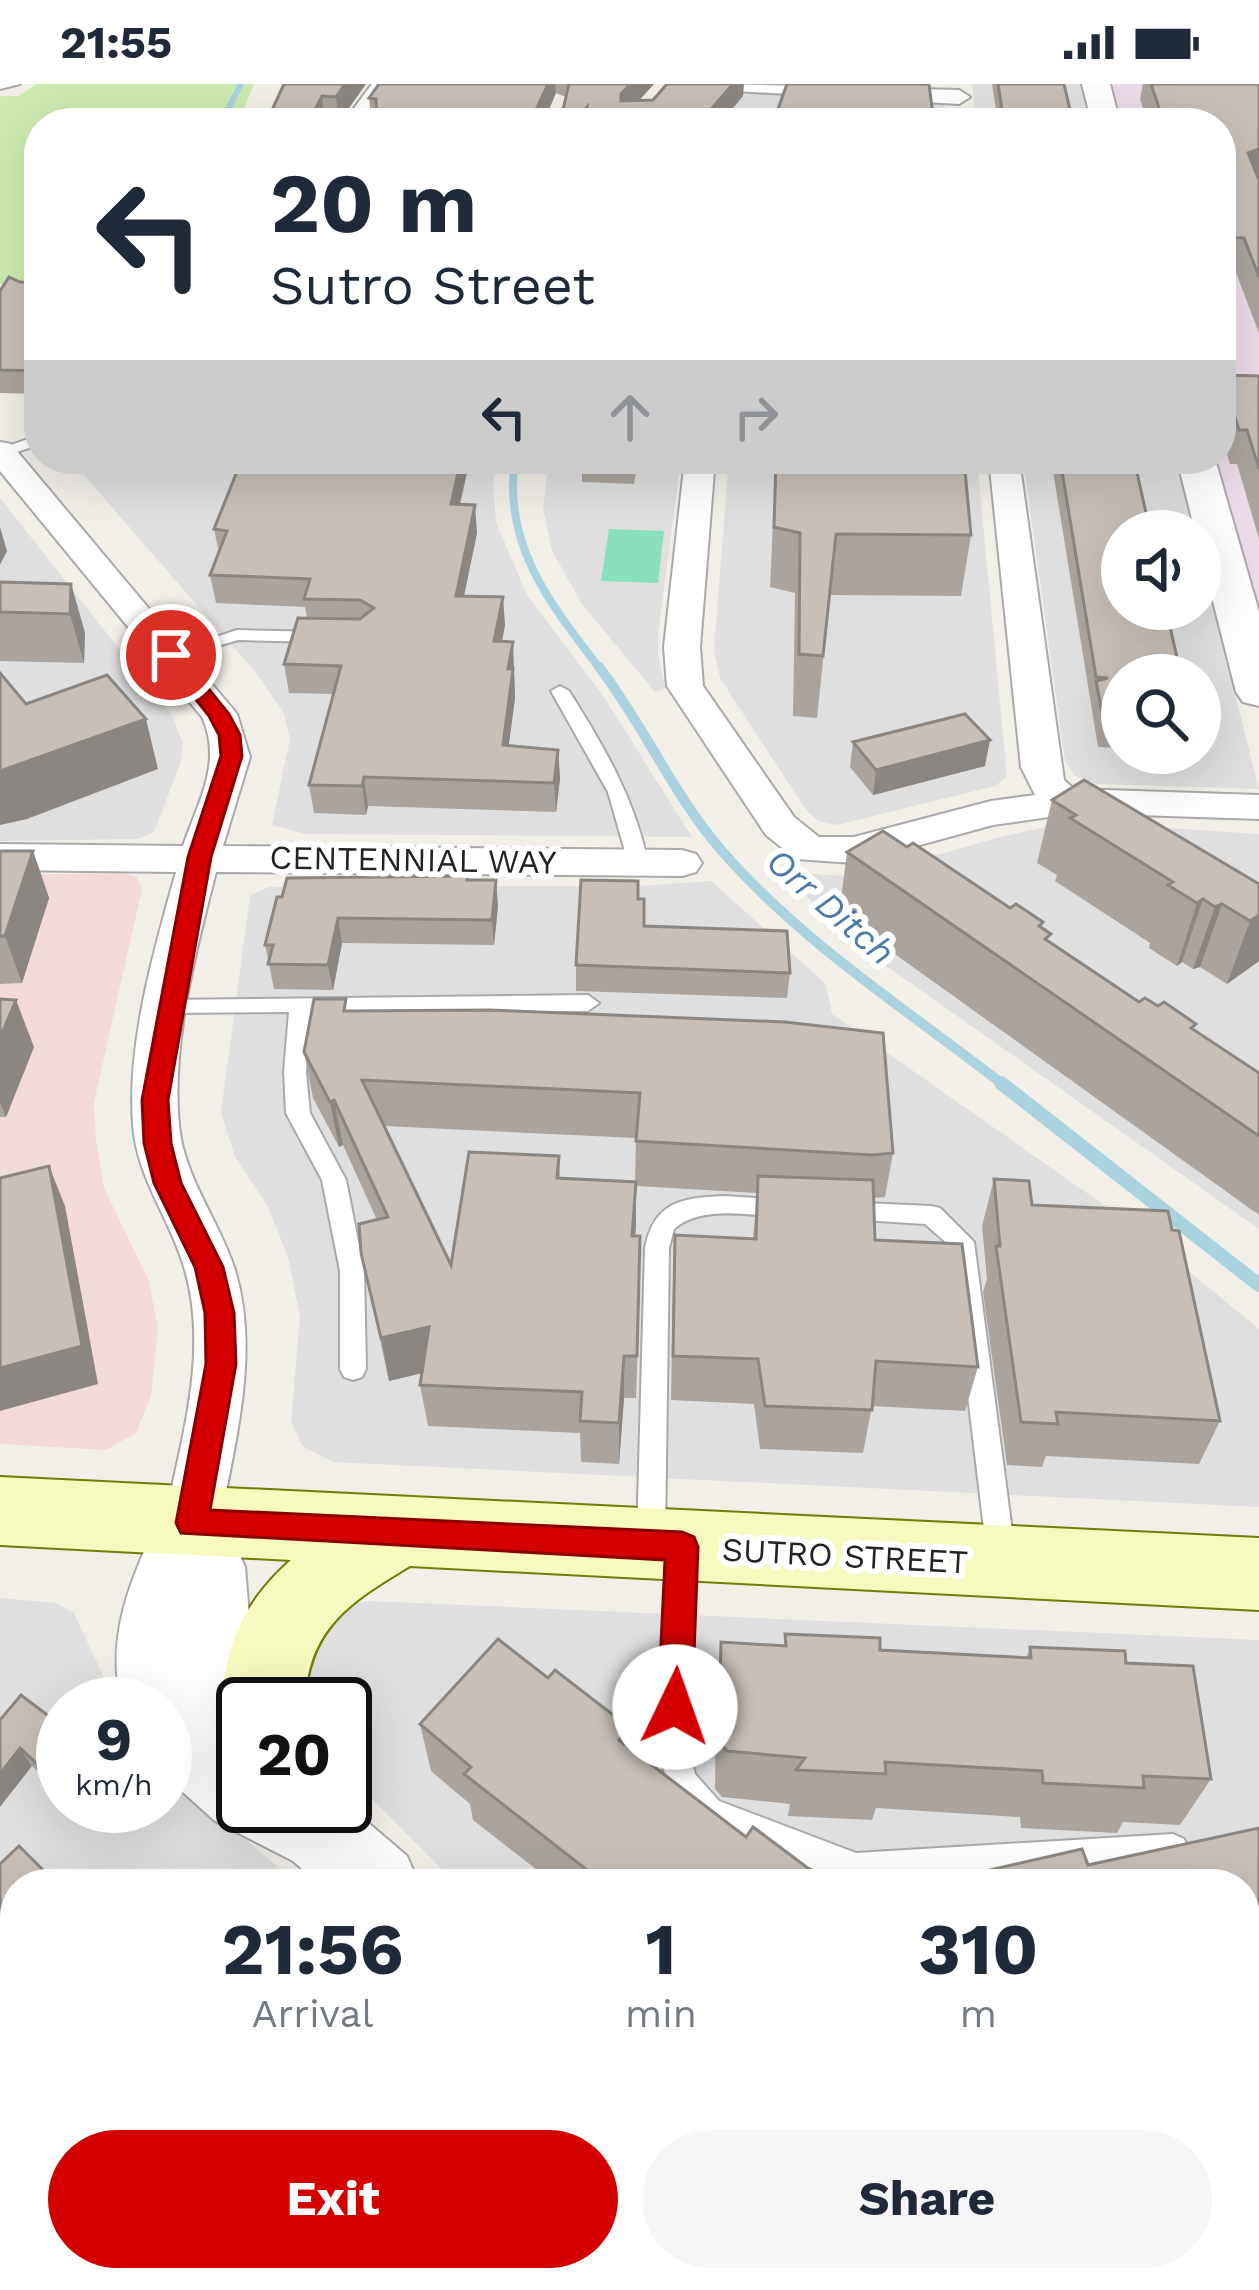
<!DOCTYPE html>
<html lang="en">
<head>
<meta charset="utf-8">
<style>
  body { margin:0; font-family:"Work Sans",sans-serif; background:#f6f6f7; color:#1f2937; height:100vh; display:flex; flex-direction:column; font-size:45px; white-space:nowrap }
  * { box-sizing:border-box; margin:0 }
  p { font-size:39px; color:#747a83 }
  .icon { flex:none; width:66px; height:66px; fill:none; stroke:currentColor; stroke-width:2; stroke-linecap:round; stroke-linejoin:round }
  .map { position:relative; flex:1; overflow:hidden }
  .details { position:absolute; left:0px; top:1785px; width:1260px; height:423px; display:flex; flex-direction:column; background:#fff; border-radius:48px 48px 0 0; box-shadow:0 12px 48px #0002 }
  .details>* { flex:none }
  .hud { position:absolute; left:24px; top:24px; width:1212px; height:366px; border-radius:48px; box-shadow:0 12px 48px #0002; background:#fff; color:#1f2937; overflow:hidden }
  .tools { position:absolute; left:1101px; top:426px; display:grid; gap:24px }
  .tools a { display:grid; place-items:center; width:120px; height:120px; border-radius:50%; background:#fff; box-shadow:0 12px 48px #0002; font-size:60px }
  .speed { position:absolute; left:36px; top:1593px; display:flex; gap:24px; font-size:60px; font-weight:700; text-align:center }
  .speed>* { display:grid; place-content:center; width:156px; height:156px; border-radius:50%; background:#fff; box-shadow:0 12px 48px #0002; line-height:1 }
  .speed small { font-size:30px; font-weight:400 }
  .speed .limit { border:6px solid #111; border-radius:18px; background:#fff; color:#111 }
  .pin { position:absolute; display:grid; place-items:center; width:102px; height:102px; color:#fff; margin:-51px; border:6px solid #fff; border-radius:50%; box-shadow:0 3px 12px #0007 }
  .me { position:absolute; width:132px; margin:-66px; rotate:3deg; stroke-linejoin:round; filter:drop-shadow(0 0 9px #0008) }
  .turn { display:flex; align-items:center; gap:42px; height:252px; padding:0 48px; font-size:54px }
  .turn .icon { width:156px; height:156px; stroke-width:2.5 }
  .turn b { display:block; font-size:84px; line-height:102px }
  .lanes { display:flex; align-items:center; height:114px; padding:0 48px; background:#0003; justify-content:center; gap:60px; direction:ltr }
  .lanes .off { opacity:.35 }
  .eta { display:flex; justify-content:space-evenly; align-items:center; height:204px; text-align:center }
  .eta b { font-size:72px; font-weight:700; line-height:84px }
  .button { display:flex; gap:24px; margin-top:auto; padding:24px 48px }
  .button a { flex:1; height:138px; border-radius:72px; background:#d40000; color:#fff; font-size:48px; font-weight:700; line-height:138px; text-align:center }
  .button a+a { background:#f6f6f7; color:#1f2937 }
  .status { display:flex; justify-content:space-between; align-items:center; height:84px; padding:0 60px; background:#fff; direction:ltr }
  .status svg { height:33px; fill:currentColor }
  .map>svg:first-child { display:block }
</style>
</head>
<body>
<div class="status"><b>21:55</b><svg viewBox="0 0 49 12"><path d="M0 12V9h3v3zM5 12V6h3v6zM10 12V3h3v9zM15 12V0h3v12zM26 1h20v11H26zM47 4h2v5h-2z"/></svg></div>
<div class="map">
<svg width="1259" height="2206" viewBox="0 0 1259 2206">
  <rect width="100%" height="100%" fill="#f2efe9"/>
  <g fill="#e0dfdf" fill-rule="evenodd">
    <path d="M972 0H1082L1091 39H977Z"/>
    <path d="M697 1 933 17 944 20 948 39H650Z"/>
    <path d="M70 375H498L493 398 496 438 527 511 602 610 692 753 304 750 272 741 290 655 284 629 256 589Z"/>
    <path d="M549 375H681L659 542 658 570 665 604 655 608 582 520 552 467 543 424Z"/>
    <path d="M729 375H977L1007 693 995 702 837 741 818 737 806 726 720 594 714 566Z"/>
    <path d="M1023 375H1176L1194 447H1122V525H1200V471L1259 705 1097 700 1075 692 1065 677ZM1122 591H1200V669H1122Z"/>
    <path d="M0 414 173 633 183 660 180 680 154 748 138 755 0 757Z"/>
    <path d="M1094 739 1259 750V1145L834 845 787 788 858 793 1000 753 1056 741Z"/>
    <path d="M711 797 826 900 832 930 1134 1142 1259 1245V1423L333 1378 302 1362 291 1337 300 1232 288 1173 268 1123 235 1073 221 1028 250 812 269 803 638 802Z"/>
    <path d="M0 1514 57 1519 74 1529 116 1620H63V1722H165V1687L298 1800H15V2018L0 2001Z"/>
    <path d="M371 1517 1259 1556V2206H1160L1130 2193H1245V1800H457L345 1688V1620H287L286 1585 344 1521Z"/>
    <path d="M167 2193H585L576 2206H179Z"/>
    <path d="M723 2193H830L863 2206H711Z"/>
  </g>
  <path fill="#f2dad9" d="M122 789 137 793 142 805 94 1018 96 1056 104 1104 149 1197 158 1245 151 1312 136 1349 106 1366 0 1360V791Z"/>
  <g fill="#ebdbe8">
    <path d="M1109 0H1259V295L1221 291V39H1120Z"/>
    <path d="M1259 316V533L1215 375H1221V318Z"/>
  </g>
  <path fill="#cdebb0" d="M37 0H254L238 39H39V202L0 200V12H18Z"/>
  <path fill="#88e0be" d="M609 445 664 447 658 499 601 497Z"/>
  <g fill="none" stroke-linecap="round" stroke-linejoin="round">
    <path stroke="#aad3df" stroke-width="6" d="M221 39 241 0"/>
    <path stroke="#aad3df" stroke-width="8" d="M515 375C502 461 551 521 601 586"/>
    <path stroke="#aad3df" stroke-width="10" d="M599 583C644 641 673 711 722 767 802 859 909 927 1005 1002"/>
    <path stroke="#aad3df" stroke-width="14" d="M1001 999 1259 1201"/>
    <g stroke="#a9a9a9" stroke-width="4">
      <g id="service">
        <path d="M0 0H20L0 5Z"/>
        <path d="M39 351V361L0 373V365Z"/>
        <path d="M237 546 322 548 331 553 322 558 238 556 171 576 162 571Z"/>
        <path d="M560 602 569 607C604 662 634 714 648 778L645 783 638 785 628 778 608 708 551 607Z"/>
        <path d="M588 911 599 919 588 927 311 928 306 988 310 1029 346 1096 364 1187 366 1285 362 1293 353 1296 344 1293 340 1285V1187L322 1096 286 1029 284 988 289 928 169 929 161 926 158 921 161 916Z"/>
        <path d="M723 1112 789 1116 798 1118 801 1125 798 1132 789 1134C754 1132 702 1120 674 1145L669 1164 665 1453 661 1462 651 1466 641 1462 637 1453 645 1164C654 1118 681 1114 723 1112Z"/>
        <path d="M841 1118 931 1122 940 1124 974 1158 1015 1470 1011 1479 1001 1483 991 1479 987 1470 950 1162 925 1140 832 1134 829 1127 832 1120Z"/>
        <path d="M682 1452 692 1456 696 1465 688 1663 695 1690 719 1717 856 1769 1173 1750 1184 1755 1189 1766 1184 1777 1173 1782 853 1800 697 1740 670 1709 658 1663 668 1465 672 1456Z"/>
      </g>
    </g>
    <g stroke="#a9a9a9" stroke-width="4">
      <g id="minor">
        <path d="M372 0H394L367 39H343Z"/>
        <path d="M724 0 959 6 970 13 959 20 735 7Z"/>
        <path d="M0 358 11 360 237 630 250 673 223 762 682 766 696 770 702 779 696 788 682 792 216 788C196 866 171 960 179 1041 184 1094 219 1136 235 1186 260 1268 235 1357 220 1439L212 1457 192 1464 172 1457 164 1439C181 1357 209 1269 185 1186 171 1136 136 1093 133 1040 127 958 154 866 176 788L0 786V760L183 762C198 718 223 678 202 633L0 387Z"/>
        <path d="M685 375H715L700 563 703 602 794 733 819 753H854L991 717 1035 711 1021 683 989 375H1019L1064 696 1074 705 1259 711V735L1076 729 993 741 854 779 796 775 766 751 667 602 664 563Z"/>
        <path d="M0 2043 15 2049V2132L0 2125Z"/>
        <path d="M59 2193H139L144 2206H65Z"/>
        <path d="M618 2193H696L690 2206H613Z"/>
      </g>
    </g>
    <g stroke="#a9a9a9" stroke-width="4">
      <g id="tertiary">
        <path d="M1082 0H1110L1120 39H1092Z"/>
        <path d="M1177 375H1215L1259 528V622L1243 618 1236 608 1200 466V447H1195Z"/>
        <path d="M192 1408 217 1417 245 1483 252 1568 278 1620H243V1722L345 1719 407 1772 419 1800H319L293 1777 215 1737 165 1692V1620H122C103 1546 137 1483 167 1417Z"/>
        <path d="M908 2193H1026L1031 2206H913Z"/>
      </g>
    </g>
    <g stroke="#707d05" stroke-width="4">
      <path id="secondary" d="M0 1393 1259 1454V1526L410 1482C350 1518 307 1545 305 1620H243V1651L235 1648C207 1585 242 1519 291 1476L0 1461Z"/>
    </g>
    <use href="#service" fill="#fff" fill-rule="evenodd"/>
    <use href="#minor" fill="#fff" fill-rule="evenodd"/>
    <use href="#tertiary" fill="#fff" fill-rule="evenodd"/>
    <use href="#secondary" fill="#f7fabf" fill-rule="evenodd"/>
  </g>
  <g fill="#aba49e" fill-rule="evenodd">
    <path d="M284 0H366L339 38 266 39Z"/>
    <path d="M379 0H654L639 16 743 12 720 39H560L566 13 556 9 543 39H372L369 14Z"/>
    <path d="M992 0H1064L1073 39H998Z"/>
    <path d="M1143 0H1259V249L1235 186 1221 185V39H1148L1140 15Z"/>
    <path d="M39 199V310L0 309V207Z"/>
    <path d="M1222 291 1259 292V455L1237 380H1230L1221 351Z"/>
    <path d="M242 375H470L460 421 477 449 464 512 505 541 502 558 514 586 515 614 508 662 558 666 560 695 556 728 368 722 366 731 314 729 309 701 333 610 289 609 284 580 307 534 305 523 216 519 210 491 219 469 214 445Z"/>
    <path d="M582 375H638L634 400 582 398Z"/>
    <path d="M776 375 971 451 961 512 830 511 817 634 793 632 795 509 770 503Z"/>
    <path d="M1051 375H1134L1122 591V664L1098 663Z"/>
    <path d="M0 498 71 500 85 549 84 579 0 577Z"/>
    <path d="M853 658 985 682 873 711 850 683Z"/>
    <path d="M1126 669H1189L1187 678 1127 675Z"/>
    <path d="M1052 716 1259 800V877L1227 900 1200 883 1193 885 1182 878 1177 882 1149 864 1150 859 1055 797 1057 791 1037 779Z"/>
    <path d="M907 763 1010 824 1043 838 1042 844 1049 858 1139 918 1194 946 1259 989V1131L839 830 847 768Z"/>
    <path d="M0 767H33L49 814 22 899 0 900Z"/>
    <path d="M468 796 498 822 494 861 342 859 333 906 274 905 265 861 277 813Z"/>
    <path d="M644 842 790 889 787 914 576 907V881Z"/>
    <path d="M0 915 34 963 6 1033H0Z"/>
    <path d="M348 927 893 1069 885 1113 874 1114 875 1156 978 1283 965 1327 872 1322 863 1369 760 1365 754 1320 671 1316 673 1197 753 1155 757 1109 636 1102 635 1152 640 1196 636 1314H624L619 1380 581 1378 580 1349 428 1342 420 1301 422 1289 389 1297 361 1169 377 1136 343 1061 339 1063 313 1014 304 968ZM384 1042 636 1054 635 1097 560 1094 559 1072 451 1181Z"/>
    <path d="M994 1095 1032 1121 1220 1337 1199 1380 1046 1372 1042 1383 1007 1381 983 1208 987 1195 982 1142Z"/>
    <path d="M785 1550 880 1566 1026 1574 1030 1563 1126 1579 1211 1695 1180 1741 1123 1738 1117 1749 1021 1744 1020 1733 876 1724 872 1736 788 1732 790 1720 722 1713 715 1705 716 1608 721 1558 784 1562Z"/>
    <path d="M548 1594 630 1644V1664L746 1753 829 1800H555L473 1736 470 1720 431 1687 420 1640Z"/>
    <path d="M0 1636 63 1643V1711L32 1682Z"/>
    <path d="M1259 1744V2123L1245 2084V1800H979L985 1787 1088 1781Z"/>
  </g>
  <g fill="#8b8681">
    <path d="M345 0H366L339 38 336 13Z"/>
    <path d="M548 0H555L556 9 543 39H530Z"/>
    <path d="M630 0H654L621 36V10Z"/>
    <path d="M733 0H744L743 12 720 39H699Z"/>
    <path d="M322 12 325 39H308Z"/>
    <path d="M587 23 588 39H573Z"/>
    <path d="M1259 65V92L1240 100 1248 69Z"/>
    <path d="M461 375H470L453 448 451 420Z"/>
    <path d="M475 421 477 449 458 540 456 512Z"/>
    <path d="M0 443 7 467 0 481Z"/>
    <path d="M71 500 85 549 84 579 70 530Z"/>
    <path d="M503 513 505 541 496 586 494 557Z"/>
    <path d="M513 558 515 614 505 690 503 661 508 585Z"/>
    <path d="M146 635 158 685 27 735 0 741V687Z"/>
    <path d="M990 656 985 682 873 711 876 686Z"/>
    <path d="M558 666 560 695 556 728 554 699Z"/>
    <path d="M364 693 368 722 366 731 362 702Z"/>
    <path d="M33 767 49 814 22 899 5 852Z"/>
    <path d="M496 796 498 822 494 861 492 836Z"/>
    <path d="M1203 815 1182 878 1177 882 1197 819Z"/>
    <path d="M1222 820 1200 883 1193 885 1215 823Z"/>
    <path d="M1259 831V877L1227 900 1250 837Z"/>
    <path d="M338 834 342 859 333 906 328 881Z"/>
    <path d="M16 916 34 963 6 1033 0 1018V954Z"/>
    <path d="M334 1016 343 1061 339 1063 330 1018Z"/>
    <path d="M49 1082 65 1122 98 1300 0 1327V1284Z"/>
    <path d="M636 1098V1142L632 1195V1152Z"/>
    <path d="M429 1243 435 1286 389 1297 381 1254Z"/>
    <path d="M624 1272V1314L619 1380V1339Z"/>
    <path d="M630 1644V1691L619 1656Z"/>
    <path d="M20 1664 32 1682 0 1723V1690Z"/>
    <path d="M8 1870 15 1877 14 1895 0 1881Z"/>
  </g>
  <g fill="#c7bfb8" stroke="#8b8681" stroke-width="3">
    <path d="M284 0H345L336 13 322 12 308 39H266Z"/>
    <path d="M379 0H548L530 39H377L376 15 369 14Z"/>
    <path d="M569 0H630L621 10V17L653 16 667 0H733L699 39H585L587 23 573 39H560Z"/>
    <path d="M787 0H929L934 39H773Z"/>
    <path d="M998 0H1064L1073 39H1004Z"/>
    <path d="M1151 0H1259V65L1248 69 1259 96V193L1244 154 1221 153V39H1164Z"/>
    <path d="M9 193 20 198 39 199 38 287 0 286V207Z"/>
    <path d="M1222 291 1259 292V385L1247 346H1239Z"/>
    <path d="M242 375H461L451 420 475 421 456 512 503 513 494 557 513 558 508 585H513L503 661 558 666 554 699 364 693 362 702 309 701 341 582 284 580 298 534 360 535 374 524 360 516 304 515 310 495 210 491 227 447 214 445Z"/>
    <path d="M776 375 964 376 971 451 836 450 823 572 799 570 800 449 774 443Z"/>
    <path d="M1060 375H1134L1150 447H1122V525H1166L1181 591H1122V639H1104L1096 597 1108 594 1096 593Z"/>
    <path d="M0 498 71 500 70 530 0 528Z"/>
    <path d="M0 589 26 620 107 591 146 635 0 687Z"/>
    <path d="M965 630 990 656 876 686 853 658Z"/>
    <path d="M1084 696 1259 800V831L1250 837 1222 820 1215 823 1203 815 1197 819 1168 801 1173 798 1070 734 1076 731 1052 716Z"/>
    <path d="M883 747 907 763 913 759 1010 824 1016 820 1043 838 1039 842 1051 850 1045 855 1139 918 1145 914 1158 922 1164 918 1196 940 1191 944 1259 989V1052L847 768Z"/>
    <path d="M0 767H33L5 852H0Z"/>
    <path d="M468 792 467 796H496L492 836 338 834 328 881 268 880 273 861H265L277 813H282L287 794Z"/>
    <path d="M581 796 638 797V815H644V842L787 847 790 889 576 881Z"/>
    <path d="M0 915 16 916 0 954Z"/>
    <path d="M314 915H346L344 927 489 926 785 938 883 949 893 1069 872 1071 636 1057 640 1009 362 996 451 1181 469 1068 559 1072 557 1094 636 1098 632 1152H640L637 1272H624L619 1339 580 1337 582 1308 420 1301 429 1243 381 1254 361 1169 359 1140 388 1133 334 1016 330 1018 304 968Z"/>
    <path d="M49 1082 82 1262 0 1284V1094Z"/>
    <path d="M758 1092 873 1096 875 1156 962 1160 978 1283 876 1277 872 1326 765 1322 758 1275 673 1272 675 1151 756 1155Z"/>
    <path d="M994 1095 1029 1097 1032 1121 1168 1127 1172 1146 1179 1147 1220 1337 1056 1328 1058 1340 1021 1338 996 1162H1000Z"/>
    <path d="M785 1550 880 1554V1566L1031 1574 1030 1563 1125 1567 1126 1579 1193 1582 1211 1695 1143 1692 1144 1704 1043 1699 1042 1687 885 1678 886 1690 796 1686 805 1674 727 1667 719 1659 721 1558 786 1562Z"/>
    <path d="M498 1555 548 1594 555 1586 630 1644 619 1656 746 1753 753 1743 829 1800H605L464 1690 471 1683 420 1640Z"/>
    <path d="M21 1611 63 1643V1704L20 1664 0 1690V1636Z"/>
    <path d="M1259 1744V2037L1245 2040V1800H984L988 1799 985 1787 1082 1765 1088 1781Z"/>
    <path d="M19 1762 57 1800H15V1877L8 1870 0 1878V1780Z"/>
    <path d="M359 2193H467L480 2206H349Z"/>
  </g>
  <path fill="#d40000" stroke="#8a0000" stroke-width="3" d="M164 567H178L229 630 240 651 242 672 211 773 168 1016 171 1059 181 1099 223 1183 234 1229 236 1280 210 1426 682 1448 694 1453 698 1463 692 1623 687 1634 675 1639 663 1634 658 1623 665 1476 181 1449 176 1439 206 1280 205 1229 195 1183 154 1099 144 1059 142 1016 188 773 221 672 219 651 209 632 164 575Z"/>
  <g text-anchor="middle" stroke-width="12" stroke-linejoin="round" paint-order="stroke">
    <g font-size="33" fill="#222" stroke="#fff">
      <text transform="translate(413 775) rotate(1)" y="12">CENTENNIAL WAY</text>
      <text transform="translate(845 1471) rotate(3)" y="12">SUTRO STREET</text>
    </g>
    <g font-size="36" font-style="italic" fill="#4a7aab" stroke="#fff">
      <text transform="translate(831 822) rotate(41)" y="13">Orr Ditch</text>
    </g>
  </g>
</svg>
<div class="tools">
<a><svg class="icon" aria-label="sound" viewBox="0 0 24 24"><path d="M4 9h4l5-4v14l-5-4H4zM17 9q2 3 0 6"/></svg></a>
<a><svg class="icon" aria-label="search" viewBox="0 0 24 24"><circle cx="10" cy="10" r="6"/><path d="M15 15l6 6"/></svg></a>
</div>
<div class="speed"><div>9<small>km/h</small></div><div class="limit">20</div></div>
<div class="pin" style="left:171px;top:571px;background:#d93025"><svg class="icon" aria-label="arrive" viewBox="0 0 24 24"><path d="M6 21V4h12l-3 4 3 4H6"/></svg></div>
<svg class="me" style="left:675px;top:1623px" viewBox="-20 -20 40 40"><circle r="19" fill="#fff"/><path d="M0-13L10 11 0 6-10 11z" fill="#d40000"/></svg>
<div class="hud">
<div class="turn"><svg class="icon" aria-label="left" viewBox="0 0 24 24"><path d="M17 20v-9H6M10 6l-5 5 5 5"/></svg><div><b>20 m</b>Sutro Street</div></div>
<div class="lanes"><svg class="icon" aria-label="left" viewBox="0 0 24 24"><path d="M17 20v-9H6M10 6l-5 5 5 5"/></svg><svg class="icon off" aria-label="ahead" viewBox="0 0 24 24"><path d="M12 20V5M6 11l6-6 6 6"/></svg><svg class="icon off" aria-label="right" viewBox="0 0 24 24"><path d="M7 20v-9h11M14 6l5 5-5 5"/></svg></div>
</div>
<section class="details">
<div class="eta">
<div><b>21:56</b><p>Arrival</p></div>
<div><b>1</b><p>min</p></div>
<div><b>310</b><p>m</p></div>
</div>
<div class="button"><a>Exit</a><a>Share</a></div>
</section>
</div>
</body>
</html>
